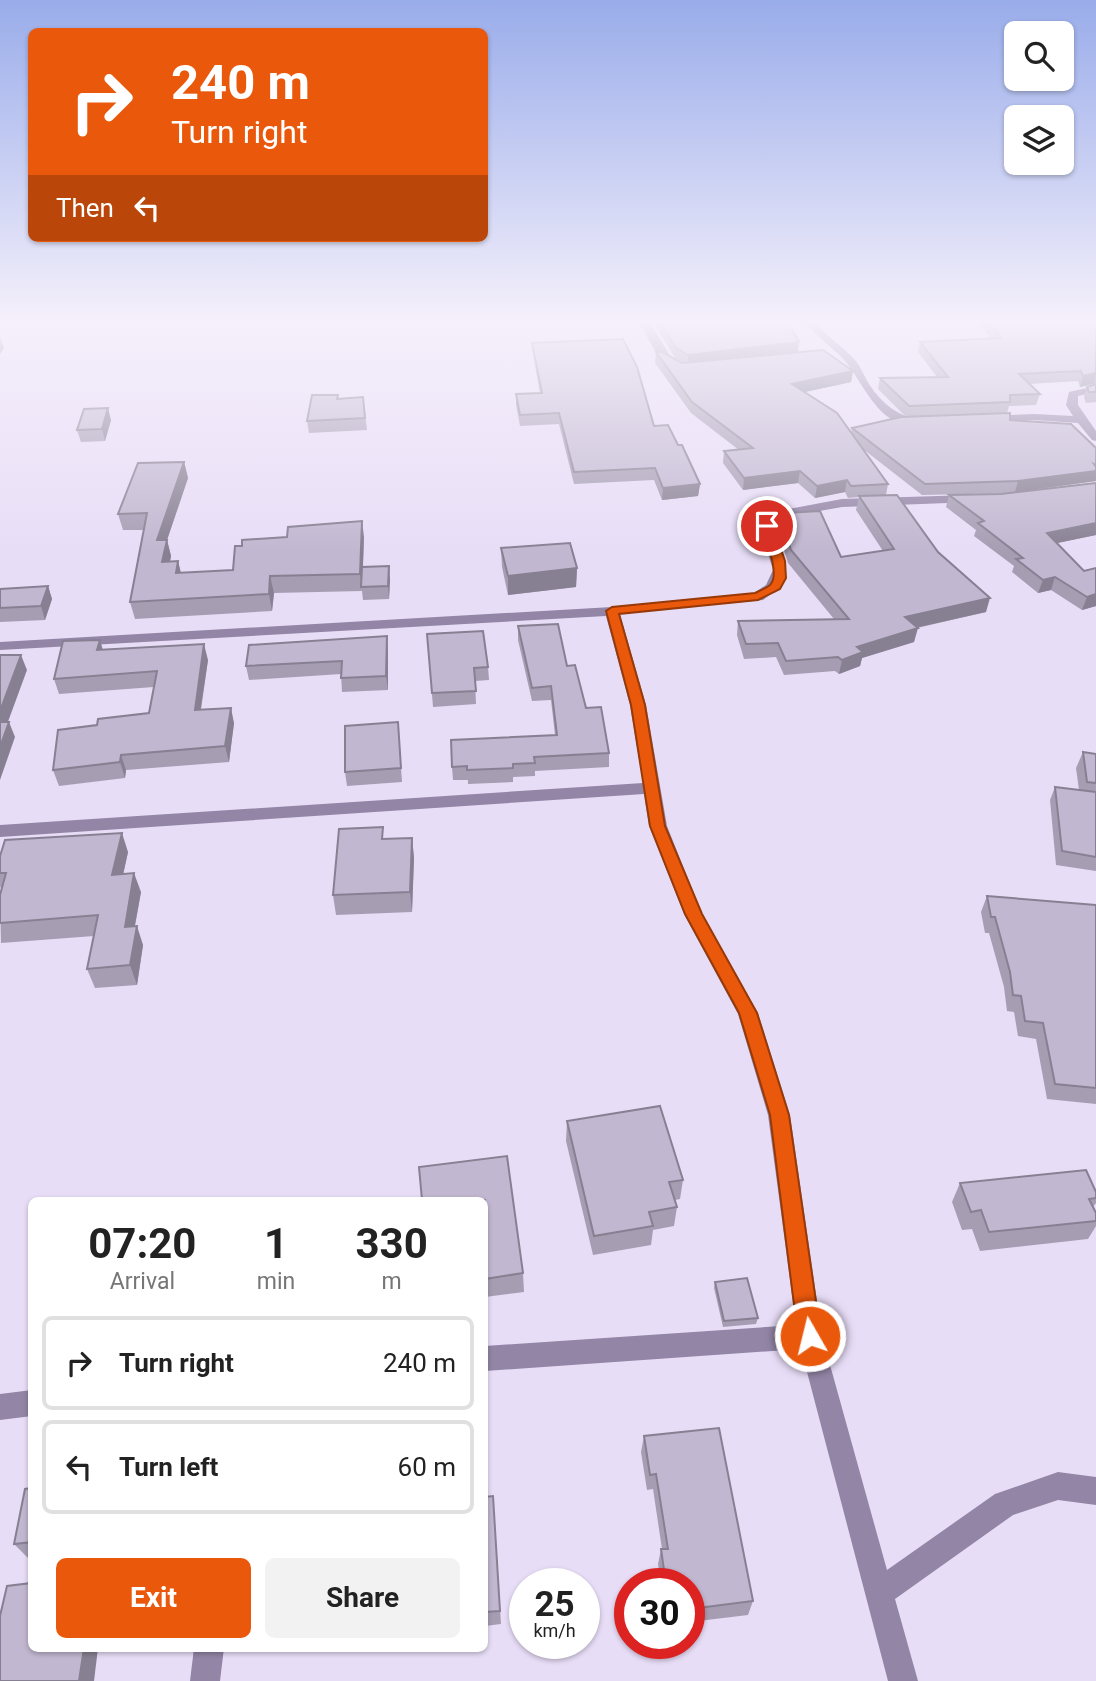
<!DOCTYPE html>
<html lang="en">
<head>
<meta charset="utf-8">
<style>
  body { margin:0; font-family:Roboto,sans-serif; background:#f2f2f2; color:#222; height:100vh; display:flex; flex-direction:column; font-size:26px; white-space:nowrap }
  * { box-sizing:border-box; margin:0 }
  p { font-size:23px; color:#767676 }
  .icon { flex:none; width:38px; height:38px; fill:none; stroke:currentColor; stroke-width:2; stroke-linecap:round; stroke-linejoin:round }
  .map { position:relative; flex:1; overflow:hidden }
  .sheet { position:absolute; left:28px; top:1197px; width:460px; height:455px; display:flex; flex-direction:column; background:#fff; border-radius:10px; box-shadow:0 2px 5px #0004 }
  .sheet>* { flex:none }
  .guide { position:absolute; left:28px; top:28px; width:460px; height:214px; border-radius:10px; box-shadow:0 2px 5px #0004; background:#ea580c; color:#fff; overflow:hidden }
  .buttons { position:absolute; left:1004px; top:21px; display:grid; gap:14px }
  .buttons a { display:grid; place-items:center; width:70px; height:70px; border-radius:10px; background:#fff; box-shadow:0 2px 5px #0004; font-size:35px }
  .speed { position:absolute; left:509px; top:1568px; display:flex; gap:14px; font-size:35px; font-weight:700; text-align:center }
  .speed>* { display:grid; place-content:center; width:91px; height:91px; border-radius:50%; background:#fff; box-shadow:0 2px 5px #0004; line-height:1 }
  .speed small { font-size:18px; font-weight:400 }
  .speed .limit { border:10px solid #d22; background:#fff; color:#111 }
  .pin { position:absolute; display:grid; place-items:center; width:60px; height:60px; color:#fff; margin:-30px; border:4px solid #fff; border-radius:50%; box-shadow:0 2px 7px #0007 }
  .me { position:absolute; width:77px; margin:-38px; rotate:352deg; stroke-linejoin:round; filter:drop-shadow(0 0 5px #0008) }
  .turn { display:flex; align-items:center; gap:24px; height:147px; padding:0 28px; font-size:32px }
  .turn .icon { width:91px; height:91px; stroke-width:2.5 }
  .turn b { display:block; font-size:49px; line-height:60px }
  .then { display:flex; align-items:center; height:66px; padding:0 28px; background:#0003; gap:14px; font-size:26px }
  .eta { display:flex; justify-content:space-evenly; align-items:center; height:119px; text-align:center }
  .eta b { font-size:42px; font-weight:700; line-height:49px }
  .action { display:flex; gap:14px; margin-top:auto; padding:14px 28px }
  .action a { flex:1; height:80px; border-radius:10px; background:#ea580c; color:#fff; font-size:28px; font-weight:700; line-height:80px; text-align:center }
  .action a+a { background:#f2f2f2; color:#222 }
  ul { padding:0; list-style:none }
  li { display:flex; align-items:center; gap:21px; height:94px; margin:0 14px 10px; padding:0 14px; border:4px solid #e0e0e0; border-radius:10px }
  li div { flex:1 }
  li b { display:block; font-size:26px }
  li em { font-style:normal }
  .map>svg:first-child { display:block }
</style>
</head>
<body>
<div class="map">
<svg width="1096" height="1681" viewBox="0 0 1096 1681">
  <rect width="100%" height="100%" fill="#e8ddf7"/>
  <g fill="none" stroke-linecap="round" stroke-linejoin="round">
    <g fill="#9385a6" fill-rule="evenodd">
      <path d="M637 318H647L672 359 683 367 682 369C660 371 647 334 637 318Z"/>
      <path d="M803 318H813C824 336 842 345 855 360 861 367 864 376 869 384 882 404 898 416 921 421V425C883 431 867 391 849 366 836 348 815 338 803 318Z"/>
      <path d="M1096 386V392L1078 396V405L1096 431V441L1092 440 1078 423 1034 420 987 422 981 419 987 416 1034 414 1073 416 1066 405 1069 392Z"/>
      <path d="M970 495 974 496V502L842 507 774 519C776 557 804 571 763 600L620 614 646 705 667 826 702 914 758 1013 790 1115 822 1336 887 1570 995 1494 1058 1472 1096 1477V1505L1058 1500 1013 1515 895 1599 918 1681H888L801 1349 485 1371V1346L796 1325 768 1115 738 1014 684 914 649 826 644 794 0 837V825L643 783 630 705 606 616 0 650V642L612 607 754 593 766 585 773 570 761 530 762 514 842 499Z"/>
      <path d="M32 1390V1416L0 1420V1394Z"/>
      <path d="M194 1648H224L220 1681H190Z"/>
    </g>
  </g>
  <g fill="#a69db3">
    <path d="M651 318H787L798 352 765 356 853 371 851 382 805 392 851 432 852 428 906 417 878 389 880 378 937 377 918 352 920 342 991 339 976 318H1096V384L1080 387 1078 381 1029 384 1040 394 1036 405 1009 406 1007 413 962 415 1010 420 1096 448V481L1034 490 1096 535 1057 543 1084 571 1096 568V606L1082 610 1051 590 1038 593 1012 572 1014 566 974 536 976 530 946 507 949 495 1009 493 922 495 863 449 888 484 886 495 938 552 986 612 917 628 914 642 862 658 860 666 839 674 835 671 784 675 776 657 744 659 737 635 738 621 834 619 788 563 779 534 781 521H784L785 513 841 557 883 551 856 510 859 497 848 498 845 492 815 498 798 483 743 490 723 463 724 451 739 450 691 413 655 363 656 352 682 363H685L675 358Z"/>
    <path d="M532 343 654 426 700 484 698 496 662 500 654 480 574 484 559 424 520 426 516 405V394L540 393 533 354Z"/>
    <path d="M1087 387 1096 392V402L1086 403 1084 397Z"/>
    <path d="M338 395V399L363 397 367 430 309 433 307 421Z"/>
    <path d="M111 420 105 441 81 442 77 430Z"/>
    <path d="M184 462 188 478 167 540 171 556 170 562 178 561 181 573 233 570 364 537 363 567 390 579 389 599 363 600 362 591 274 593 272 611 135 619 130 602 144 530H123L118 514Z"/>
    <path d="M501 548 577 568 576 587 508 595 502 567Z"/>
    <path d="M48 586 52 599 45 620 0 622V589Z"/>
    <path d="M518 626 567 666 609 753V767L535 771V776L513 777V782L468 784V780H453L452 767 555 735 551 700 532 701 518 640Z"/>
    <path d="M427 634 488 667 489 680 475 681 476 704 433 707Z"/>
    <path d="M100 640 103 650 208 660 201 710 234 723 229 762 126 770 125 778 59 786 53 770 97 725 149 713 154 687 59 694 54 679Z"/>
    <path d="M388 650V690L342 692 341 674 249 680 246 666Z"/>
    <path d="M398 722 402 782 347 786 345 772Z"/>
    <path d="M1083 752 1096 754V871L1056 865 1050 800 1055 787 1079 790 1076 768Z"/>
    <path d="M412 838 414 858 412 912 336 915 333 895 384 839Z"/>
    <path d="M128 852 123 874 141 892 135 926 143 945 137 985 95 988 87 969 94 936 1 943 0 895 1 889 0 886V856Z"/>
    <path d="M987 896 1096 905V1104L1047 1099 1036 1039 1018 1036 1014 1012 1007 1011 1004 987 989 933H985L981 912Z"/>
    <path d="M567 1121 683 1180 680 1199 675 1200 677 1207 674 1226 653 1230 651 1245 593 1255 566 1141Z"/>
    <path d="M960 1183 1096 1192V1203L1093 1207 1096 1213V1226L1088 1239 980 1251 972 1229 962 1230 952 1202Z"/>
    <path d="M485 1200 523 1273 524 1292 485 1297Z"/>
    <path d="M715 1282 758 1318 756 1324 723 1327 714 1288Z"/>
    <path d="M644 1436 753 1601 748 1615 690 1622V1584H661L658 1564 661 1549H662L653 1489 647 1490 641 1452Z"/>
    <path d="M32 1488V1558H28L14 1544Z"/>
    <path d="M493 1496 501 1624 485 1626V1497Z"/>
  </g>
  <g fill="#878092">
    <path d="M0 337 4 348 0 354Z"/>
    <path d="M799 342 798 352 688 364V355Z"/>
    <path d="M853 371 851 382 791 395 792 384Z"/>
    <path d="M1096 373 1095 383 1080 387 1083 376Z"/>
    <path d="M108 408 111 420 105 441 102 429Z"/>
    <path d="M184 462 188 478 167 540 171 556 166 579 157 540Z"/>
    <path d="M800 471 798 483 743 490 744 478Z"/>
    <path d="M1096 471V481L1015 492 1018 481Z"/>
    <path d="M847 480 845 492 815 498 817 486Z"/>
    <path d="M700 484 698 496 662 500 663 488Z"/>
    <path d="M362 521 364 537 362 587 360 574Z"/>
    <path d="M1096 523V535L1043 546 1047 533Z"/>
    <path d="M178 561 182 578 176 573Z"/>
    <path d="M389 566 390 579 389 599 388 586Z"/>
    <path d="M577 568 576 587 508 595V576Z"/>
    <path d="M270 576 274 593 272 611 269 594Z"/>
    <path d="M1055 577 1051 590 1038 593 1043 580Z"/>
    <path d="M48 586 52 599 45 620 41 606Z"/>
    <path d="M1096 594V606L1082 610 1087 597Z"/>
    <path d="M990 598 986 612 901 631 905 617Z"/>
    <path d="M918 628 914 642 862 658 860 666 839 674 842 660 857 647Z"/>
    <path d="M387 636 388 650V690L386 676Z"/>
    <path d="M100 640 104 656 97 650Z"/>
    <path d="M204 644 208 660 198 726 195 710Z"/>
    <path d="M21 655 27 670 2 738 0 733V711Z"/>
    <path d="M231 708 234 723 229 762 225 746Z"/>
    <path d="M9 722 15 737 0 780V747Z"/>
    <path d="M121 755 126 770 125 778 120 762Z"/>
    <path d="M122 833 128 852 119 894 112 875Z"/>
    <path d="M412 838 414 858 412 912 410 892Z"/>
    <path d="M134 873 141 892 131 946 125 927Z"/>
    <path d="M137 926 143 945 137 985 130 965Z"/>
    <path d="M84 1648H98L94 1681H79Z"/>
  </g>
  <g fill="#c1b7d0" stroke="#878092" stroke-width="2">
    <path d="M657 318H786L799 342 688 355 676 348Z"/>
    <path d="M986 318H1096V373L1083 376 1081 371 1019 374 1040 394 1010 395V402L909 406 880 378 948 377 920 342 1001 338Z"/>
    <path d="M623 339 637 367 654 426 668 425 678 445H682L700 484 663 488 655 468 574 472 559 413 520 415 516 394 542 393 532 343Z"/>
    <path d="M823 350 853 371 792 384 837 413 888 484 851 486 847 480 817 486 800 471 744 478 724 451 753 448 692 402 656 352H662L682 363Z"/>
    <path d="M1096 384V392H1089L1087 387Z"/>
    <path d="M312 395H338L337 399 363 397 365 418 307 421Z"/>
    <path d="M108 408 102 429 77 430 84 409Z"/>
    <path d="M1010 413V420L1071 424 1096 448V465L1094 464 1096 467V471L1018 481 925 484 852 428 901 417Z"/>
    <path d="M184 462 157 540H167L162 562 178 561 176 573 233 570 235 546H242V540L287 537 288 527 362 521 360 574 270 576 269 594 130 602 147 513 118 514 138 463Z"/>
    <path d="M1096 483V523L1047 533 1084 571 1096 568V594L1087 597 1055 577 1043 580 1016 559 1023 558 978 523 984 521 949 495 1001 494Z"/>
    <path d="M897 495 938 552 990 598 905 617 918 628 857 647 863 652 842 660 838 657 786 661 778 643 746 644 738 621 849 619 791 550 781 521H788L785 513 820 511 841 557 894 549 859 496Z"/>
    <path d="M570 543 577 568 508 576 501 548Z"/>
    <path d="M389 566 388 586 361 587 362 567Z"/>
    <path d="M48 586 41 606 0 608V589Z"/>
    <path d="M558 624 567 666 575 665 586 708 601 707 609 753 534 757 535 763 513 764V768L467 770V766L452 767 451 740 557 735 551 686 532 688 518 626Z"/>
    <path d="M483 631 488 667 474 668 476 691 432 693 427 634Z"/>
    <path d="M387 636 386 676 341 678 342 661 246 666 249 645Z"/>
    <path d="M100 640 97 650 204 644 195 710 231 708 225 746 121 755 120 762 53 770 58 730 97 725 98 719 149 713 157 671 54 679 63 641Z"/>
    <path d="M0 655H21L0 711Z"/>
    <path d="M0 722H9L0 747Z"/>
    <path d="M398 722 401 768 345 772V726Z"/>
    <path d="M1083 752 1096 754V783L1087 782Z"/>
    <path d="M1055 787 1096 792V857L1062 851Z"/>
    <path d="M383 827 382 839 412 838 410 892 333 895 339 829Z"/>
    <path d="M122 833 112 875 134 873 125 927 137 926 130 965 87 969 98 915 0 923V895L6 873H0V856L5 840Z"/>
    <path d="M987 896 1096 905V1088L1055 1084 1043 1023 1025 1021 1021 996 1013 995 1010 972 995 917H991Z"/>
    <path d="M660 1106 683 1180 669 1182 677 1207 649 1212 653 1226 594 1236 567 1121Z"/>
    <path d="M507 1156 523 1273 485 1279V1200H422L419 1167Z"/>
    <path d="M1086 1170 1096 1192V1198L1089 1199 1096 1213V1221L989 1232 981 1210 971 1212 960 1183Z"/>
    <path d="M747 1278 758 1318 724 1321 715 1282Z"/>
    <path d="M719 1428 753 1601 690 1609V1584H666L661 1549H668L656 1474 650 1475 644 1436Z"/>
    <path d="M32 1488V1542L14 1544 25 1489Z"/>
    <path d="M493 1496 500 1611 485 1612V1497Z"/>
    <path d="M32 1583V1648H84L79 1681H0V1616L7 1586Z"/>
  </g>
  <linearGradient id="sky" x2="0" y2="1"><stop stop-color="#99acea"/><stop offset="0.58" stop-color="#f5f0fb"/><stop offset="1" stop-color="#f5f0fb" stop-opacity="0"/></linearGradient>
  <rect width="1096" height="553" fill="url(#sky)"/>
  <path fill="#ea580c" stroke="#983908" stroke-width="2" d="M767 523 773 526 785 561 786 578 780 589 758 600 619 614 645 705 665 826 702 914 757 1013 789 1115 821 1336 818 1343 810 1347 802 1343 798 1336 770 1115 739 1013 685 914 650 826 631 705 606 611 612 607 755 593C759 591 766 588 770 585 781 574 765 539 761 526Z"/>
</svg>
<div class="buttons">
<a><svg class="icon" aria-label="search" viewBox="0 0 24 24"><circle cx="10" cy="10" r="6"/><path d="M15 15l6 6"/></svg></a>
<a><svg class="icon" aria-label="layers" viewBox="0 0 24 24"><path d="M12 4l9 5-9 5-9-5zM3 14l9 5 9-5"/></svg></a>
</div>
<div class="speed"><div>25<small>km/h</small></div><div class="limit">30</div></div>
<div class="pin" style="left:767px;top:526px;background:#d93025"><svg class="icon" aria-label="arrive" viewBox="0 0 24 24"><path d="M6 21V4h12l-3 4 3 4H6"/></svg></div>
<svg class="me" style="left:810px;top:1336px" viewBox="-20 -20 40 40"><circle r="17" fill="#ea580c" stroke="#fff" stroke-width="3"/><path d="M0-11L8 9 0 5-8 9z" fill="#fff"/></svg>
<div class="guide">
<div class="turn"><svg class="icon" aria-label="right" viewBox="0 0 24 24"><path d="M7 20v-9h11M14 6l5 5-5 5"/></svg><div><b>240 m</b>Turn right</div></div>
<div class="then">Then<svg class="icon" aria-label="left" viewBox="0 0 24 24"><path d="M17 20v-9H6M10 6l-5 5 5 5"/></svg></div>
</div>
<section class="sheet">
<div class="eta">
<div><b>07:20</b><p>Arrival</p></div>
<div><b>1</b><p>min</p></div>
<div><b>330</b><p>m</p></div>
</div>
<ul>
<li><svg class="icon" aria-label="right" viewBox="0 0 24 24"><path d="M7 20v-9h11M14 6l5 5-5 5"/></svg><div><b>Turn right</b></div><em>240 m</em></li>
<li><svg class="icon" aria-label="left" viewBox="0 0 24 24"><path d="M17 20v-9H6M10 6l-5 5 5 5"/></svg><div><b>Turn left</b></div><em>60 m</em></li>
</ul>
<div class="action"><a>Exit</a><a>Share</a></div>
</section>
</div>
</body>
</html>
